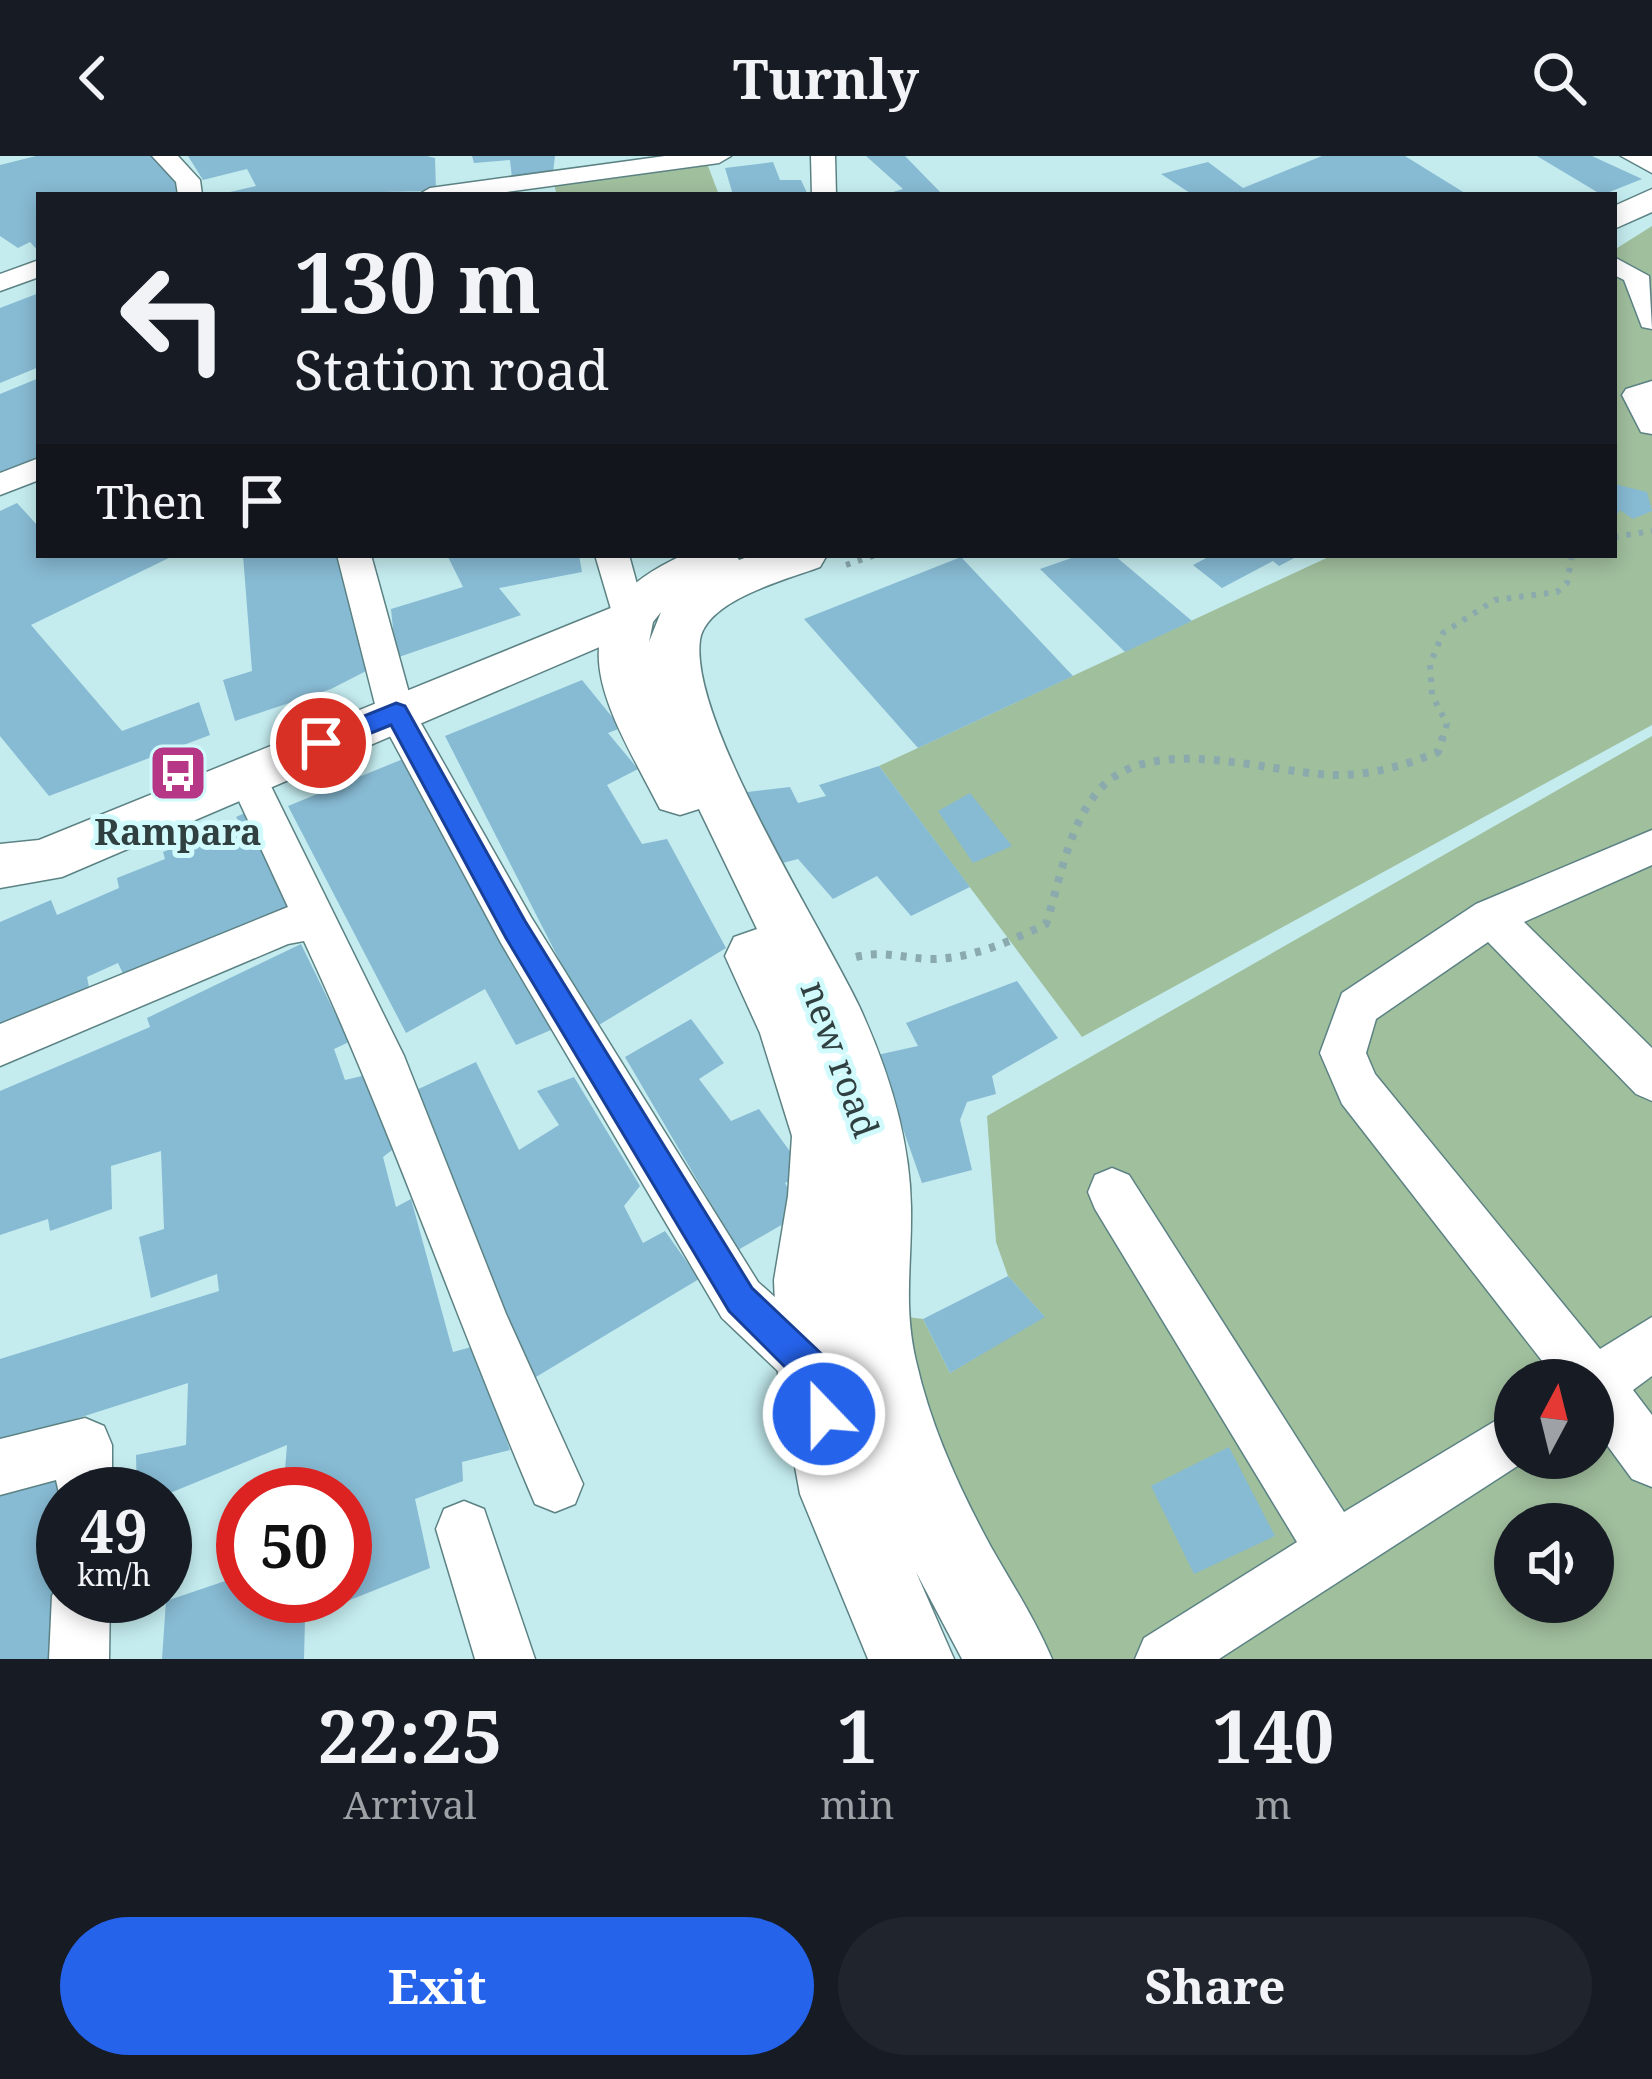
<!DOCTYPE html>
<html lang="en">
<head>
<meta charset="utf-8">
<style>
  body { margin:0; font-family:"Noto Serif",serif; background:#20242c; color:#f1f3f6; height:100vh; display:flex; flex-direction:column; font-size:45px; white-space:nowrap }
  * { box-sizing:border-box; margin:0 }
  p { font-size:39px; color:#9ea1a6 }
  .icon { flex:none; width:66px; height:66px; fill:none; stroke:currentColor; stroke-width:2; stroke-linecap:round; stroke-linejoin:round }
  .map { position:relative; height:1503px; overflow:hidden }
  .panel { display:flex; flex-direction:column; background:#171b24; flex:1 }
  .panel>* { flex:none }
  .top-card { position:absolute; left:36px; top:36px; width:1581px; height:366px; border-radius:0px; box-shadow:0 6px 18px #0003; background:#171b24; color:#f1f3f6; overflow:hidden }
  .needle { width:78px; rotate:7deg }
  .controls { position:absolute; left:1494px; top:1203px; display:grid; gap:24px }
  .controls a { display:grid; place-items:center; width:120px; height:120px; border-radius:50%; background:#171b24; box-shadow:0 6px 18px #0003; font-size:60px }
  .speed { position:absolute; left:36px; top:1311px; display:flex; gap:24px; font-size:60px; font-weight:700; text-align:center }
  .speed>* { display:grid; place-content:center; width:156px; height:156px; border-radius:50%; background:#171b24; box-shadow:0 6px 18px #0003; line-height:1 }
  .speed small { font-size:30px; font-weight:400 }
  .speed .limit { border:18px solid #d22; background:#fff; color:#111 }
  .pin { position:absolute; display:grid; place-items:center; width:102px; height:102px; color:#fff; margin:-51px; border:6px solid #fff; border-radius:50%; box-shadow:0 3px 12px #0007 }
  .me { position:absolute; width:132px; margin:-66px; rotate:338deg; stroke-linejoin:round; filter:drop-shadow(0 0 9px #0008) }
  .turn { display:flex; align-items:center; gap:42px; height:252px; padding:0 60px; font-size:54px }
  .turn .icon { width:156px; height:156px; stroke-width:2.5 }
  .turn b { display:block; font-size:84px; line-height:102px }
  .then { display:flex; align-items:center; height:114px; padding:0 60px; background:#0003; gap:24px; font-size:45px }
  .eta { display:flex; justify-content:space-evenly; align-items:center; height:204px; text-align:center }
  .eta b { font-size:72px; font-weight:700; line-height:84px }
  .primary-button { display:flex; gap:24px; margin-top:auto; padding:24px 60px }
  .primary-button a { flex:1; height:138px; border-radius:72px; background:#2563eb; color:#fff; font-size:48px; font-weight:700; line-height:138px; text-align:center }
  .primary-button a+a { background:#20242c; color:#f1f3f6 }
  header { display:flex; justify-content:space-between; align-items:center; height:156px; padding:0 60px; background:#171b24; font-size:54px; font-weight:700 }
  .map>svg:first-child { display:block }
</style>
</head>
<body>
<header><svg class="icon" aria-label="back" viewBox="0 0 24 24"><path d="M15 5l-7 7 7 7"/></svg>Turnly<svg class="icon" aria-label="search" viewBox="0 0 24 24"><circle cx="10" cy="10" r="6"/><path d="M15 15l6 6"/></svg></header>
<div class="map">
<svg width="1652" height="1503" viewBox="0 0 1652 1503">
  <rect width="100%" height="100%" fill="#c4ecef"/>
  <g fill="#a0bf9d" fill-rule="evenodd">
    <path d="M705 2 719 39H557L552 22Z"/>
    <path d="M1652 70V569L1082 881 879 610 1333 399H1614V94Z"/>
    <path d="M1652 580V1503H1024L869 1156 923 1163 950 1217 1044 1160 1008 1120 996 1086 987 960ZM1515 1224H1593V1302H1515ZM1515 1368H1593V1446H1515Z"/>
  </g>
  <g fill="#87bad3">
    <path d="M36 0H154L181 29 182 39H39V96L30 86 18 92 0 80V9Z"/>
    <path d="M188 0H427L435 2 436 35 217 39 256 30 247 13 203 24Z"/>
    <path d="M472 0H555L553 17 512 22 510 4 474 7Z"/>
    <path d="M866 0H905L943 39H883L903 33Z"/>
    <path d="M1322 0H1405L1468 39H1193L1161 18 1208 6 1243 32Z"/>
    <path d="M1537 0H1592L1642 23 1602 39Z"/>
    <path d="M773 6 780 24H801L808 39H733L725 12Z"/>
    <path d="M39 137V211L0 227V152Z"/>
    <path d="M39 222V305L0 322V238Z"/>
    <path d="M1614 328 1647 336 1652 355 1633 363 1620 354 1614 363Z"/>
    <path d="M17 347 39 371V399H175L31 469 122 575 199 546 210 579 49 640 0 580V355Z"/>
    <path d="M243 399H340L370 513 331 533 235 565 223 524 252 515Z"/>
    <path d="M447 399H579L582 416 499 432 521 459 396 502 391 453 463 431Z"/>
    <path d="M1080 399H1114L1192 465 1125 496 1040 413Z"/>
    <path d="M1212 399H1300L1279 410 1273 405 1222 432 1193 409Z"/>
    <path d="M961 401 1073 520 918 592 804 463Z"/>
    <path d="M582 524 621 572 608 577 638 613 607 629 642 688 667 683 726 792 594 872 445 580Z"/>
    <path d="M403 603 551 874 516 889 485 833 406 877 288 650Z"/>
    <path d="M879 610 970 731 911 760 877 720 833 743 798 703 775 709 739 637 790 631 798 647 826 640 819 629Z"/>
    <path d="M970 637 1012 690 973 707 938 655Z"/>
    <path d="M249 655 293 754 183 802 182 794 125 822 118 807 87 821 91 842 0 880V766L51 744 57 759 119 732 117 722 165 703 163 696 195 683 193 678 217 669 222 675 241 668 236 661Z"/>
    <path d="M301 788 349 886 334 893 345 924 366 919 396 991 383 1001 396 1051 411 1043 453 1196 475 1190 510 1294 462 1306 463 1325 415 1343 430 1412 305 1462 304 1503H162L166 1445 243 1419V1440H345V1338H283L287 1289 165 1339 137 1338 136 1299 186 1289 188 1227 0 1287V1203L219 1135 217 1118 151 1142 139 1081 164 1073 161 995 111 1010 112 1053 50 1075 48 1063 0 1079V935L150 871 147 862Z"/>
    <path d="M1017 825 1058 882 992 920 996 938 967 946 960 964 972 1014 922 1027 877 899 918 890 906 867Z"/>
    <path d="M691 863 724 907 699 923 731 965 759 953 805 1016 785 1027 802 1057 738 1094 625 901Z"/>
    <path d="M476 906 519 994 559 969 537 935 574 921 640 1030 624 1050 643 1087 665 1075 699 1123 531 1224 410 937Z"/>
    <path d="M1008 1120 1045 1161 950 1217 923 1163Z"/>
    <path d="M1229 1291 1275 1380 1194 1418 1151 1330Z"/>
    <path d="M70 1316 69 1338H63L60 1503H0V1337Z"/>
  </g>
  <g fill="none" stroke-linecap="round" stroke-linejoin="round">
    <g stroke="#5c8284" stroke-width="3">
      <g id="minor">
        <path d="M152 0H178L200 24 202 39H178L176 26Z"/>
        <path d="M665 0H731L719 7 485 39H418L430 32Z"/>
        <path d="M811 0H835L836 39H812Z"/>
        <path d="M1621 0H1652V17Z"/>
        <path d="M1614 101 1649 120 1652 173 1642 171 1624 124 1614 119Z"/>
        <path d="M39 104V121L0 135V118Z"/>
        <path d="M1652 225V278L1641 276 1622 239 1626 233Z"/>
        <path d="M39 302V324L0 339V317Z"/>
        <path d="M337 399H371L414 555 531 761 758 1126 838 1198 846 1217 838 1236 819 1244 800 1236 722 1162 501 787 377 556Z"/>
        <path d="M595 399H629L646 461 640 470 628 474 616 470Z"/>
        <path d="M246 604 260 608 404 900 506 1158 583 1328 575 1348 555 1356 535 1348C455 1161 390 969 304 785L288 788 0 910V868L288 751 227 619 232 608Z"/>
        <path d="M1652 674V709L1524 766 1652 892V945L1636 938 1488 786 1376 863 1366 897 1375 918 1600 1193 1652 1161V1220L1633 1234 1652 1259V1331L1632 1323 1593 1270V1224H1557L1342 948 1320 897 1342 837 1476 748Z"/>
        <path d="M1112 1012 1129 1019 1344 1356 1515 1253V1302H1530L1219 1503H1135L1144 1482 1297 1386 1095 1053 1088 1036 1095 1019Z"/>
        <path d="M85 1262 104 1270 112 1289V1338H63V1355L56 1324 0 1339V1283Z"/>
        <path d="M464 1345 484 1353 535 1503H475L436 1373 444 1353Z"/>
        <path d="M63 1418V1440H110L109 1503H49L52 1440Z"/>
      </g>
    </g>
    <g stroke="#5c8284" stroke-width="3">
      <g id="tertiary">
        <path d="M1652 33V56L1614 73V50Z"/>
        <path d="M628 445 644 450 651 461 644 472 62 721 0 732V688L39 684Z"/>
      </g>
    </g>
    <g stroke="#5c8284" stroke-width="3">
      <path id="secondary" d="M683 399H736L739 404 753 399H827L820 411C788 423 706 444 700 484 689 564 821 770 859 850 888 913 910 981 911 1051 912 1107 903 1149 916 1205 931 1271 959 1332 991 1391 1012 1428 1035 1463 1052 1503H962L916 1416 954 1503H868L800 1338 778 1218 774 1124 788 1040 792 980 760 877 725 800 734 781 757 773 699 653 680 659 660 653C607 550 544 462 683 399ZM661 456 649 486 653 466Z"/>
    </g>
    <g stroke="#8baaad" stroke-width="6" stroke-dasharray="4.5 8" stroke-linecap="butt">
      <path d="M1614 381 1652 375"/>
      <path d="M846 409 875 399"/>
      <path d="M1442 584 1447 568 1432 539 1430 508 1443 477 1495 444 1557 436 1567 427 1572 399"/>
    </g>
    <path stroke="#8baaad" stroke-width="8" stroke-dasharray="6 9" stroke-linecap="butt" d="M856 801C884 794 906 803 934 803 974 802 1011 785 1046 768 1060 725 1069 666 1101 632 1152 577 1266 616 1331 619 1368 620 1404 610 1438 596L1443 581"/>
    <use href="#minor" fill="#fff" fill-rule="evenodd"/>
    <use href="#tertiary" fill="#fff" fill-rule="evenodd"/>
    <use href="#secondary" fill="#fff" fill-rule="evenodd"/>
  </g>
  <path fill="#2563eb" stroke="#184099" stroke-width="3" d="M396 547 405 550 525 765 752 1132 829 1205 842 1258 837 1270 824 1275 812 1270 801 1227 729 1155 506 782 391 569 321 597 309 587 312 581Z"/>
  <defs>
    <g id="bus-square" transform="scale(3)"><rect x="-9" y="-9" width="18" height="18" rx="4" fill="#b63785" stroke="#d1fafc"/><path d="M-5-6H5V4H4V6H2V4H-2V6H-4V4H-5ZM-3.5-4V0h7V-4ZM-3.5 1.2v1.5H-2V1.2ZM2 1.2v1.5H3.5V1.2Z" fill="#fff"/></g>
  </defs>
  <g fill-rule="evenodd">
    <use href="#bus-square" x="178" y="617"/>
  </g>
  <g text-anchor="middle" stroke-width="10" stroke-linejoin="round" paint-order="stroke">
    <g font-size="36" font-weight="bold" fill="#304041" stroke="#d1fafc">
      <text x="178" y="689">Rampara</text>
    </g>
    <g font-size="36" fill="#304041" stroke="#d1fafc">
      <text transform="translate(840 903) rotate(70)" y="13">new road</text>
    </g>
  </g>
</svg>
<div class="controls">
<a><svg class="needle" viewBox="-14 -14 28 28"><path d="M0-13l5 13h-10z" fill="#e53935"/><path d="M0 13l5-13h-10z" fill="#9ea1a6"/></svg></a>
<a><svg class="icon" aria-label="sound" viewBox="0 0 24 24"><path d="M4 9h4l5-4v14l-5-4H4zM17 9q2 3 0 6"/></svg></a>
</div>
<div class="speed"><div>49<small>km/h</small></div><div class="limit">50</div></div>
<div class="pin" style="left:321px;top:587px;background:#d93025"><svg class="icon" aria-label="arrive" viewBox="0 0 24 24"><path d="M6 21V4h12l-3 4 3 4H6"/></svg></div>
<svg class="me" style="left:824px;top:1258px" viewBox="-20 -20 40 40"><circle r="17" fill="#2563eb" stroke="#fff" stroke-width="3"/><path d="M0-11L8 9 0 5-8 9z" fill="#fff"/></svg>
<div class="top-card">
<div class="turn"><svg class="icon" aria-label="left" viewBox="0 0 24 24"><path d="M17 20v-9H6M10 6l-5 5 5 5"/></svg><div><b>130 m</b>Station road</div></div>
<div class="then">Then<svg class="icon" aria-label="arrive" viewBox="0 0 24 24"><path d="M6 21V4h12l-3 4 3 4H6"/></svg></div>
</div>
</div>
<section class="panel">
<div class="eta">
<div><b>22:25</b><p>Arrival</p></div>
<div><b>1</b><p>min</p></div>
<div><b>140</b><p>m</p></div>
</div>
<div class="primary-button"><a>Exit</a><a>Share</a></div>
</section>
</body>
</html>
